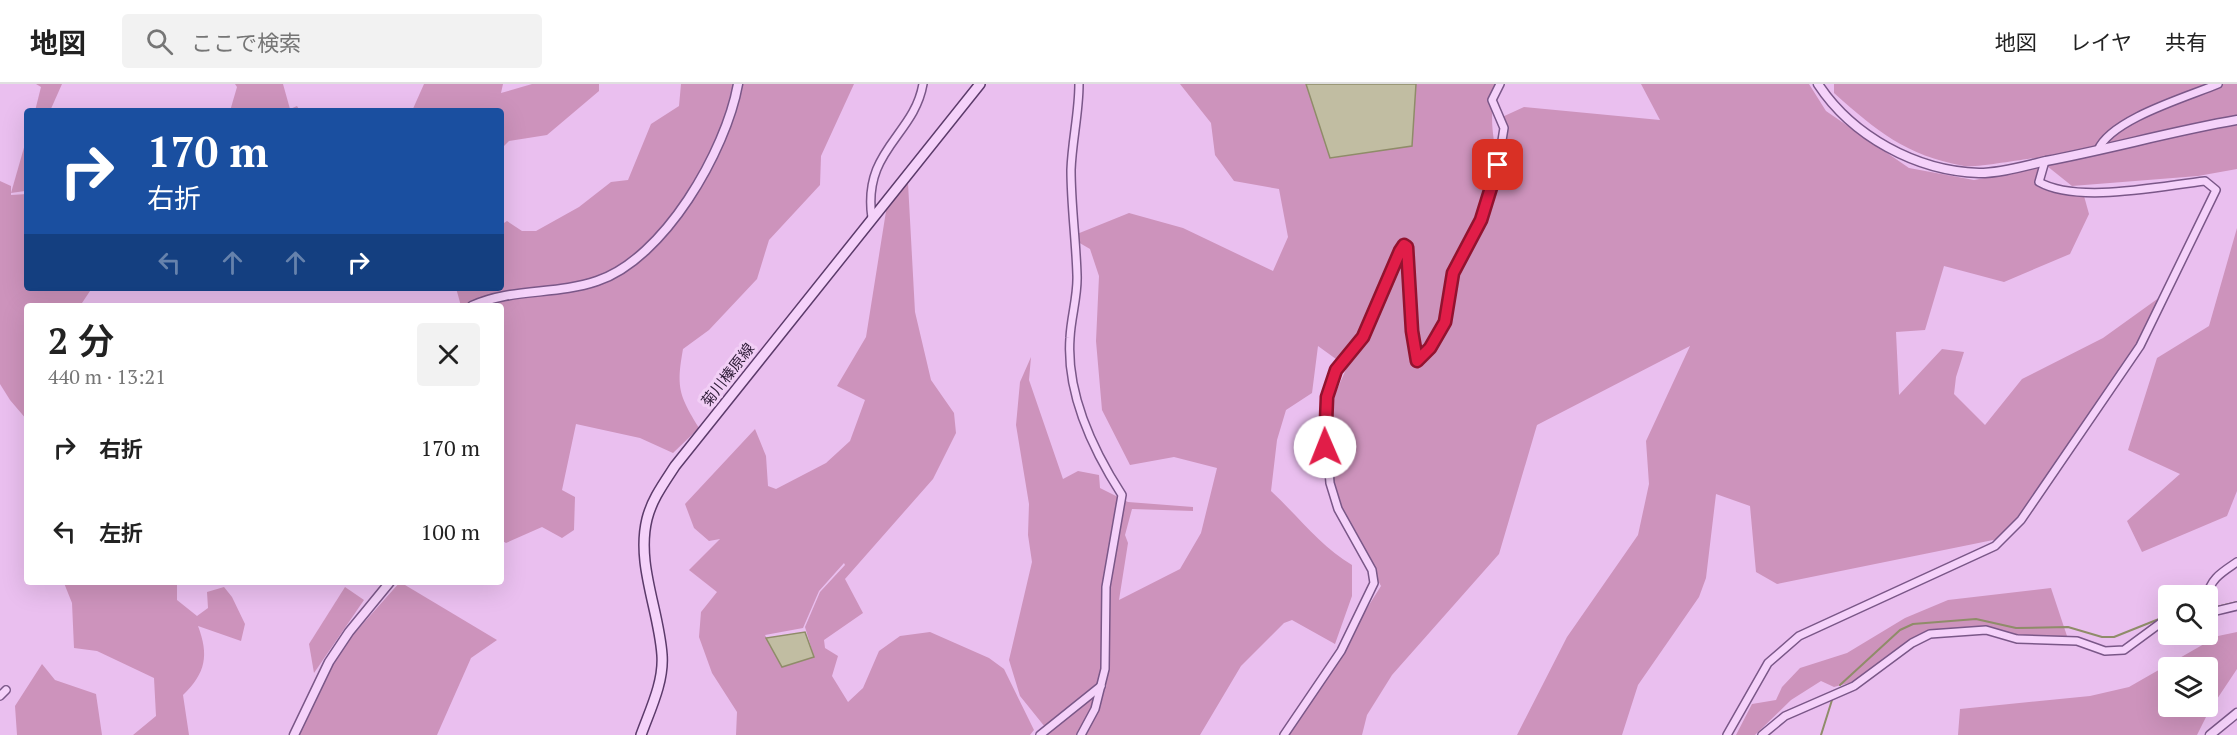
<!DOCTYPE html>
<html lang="ja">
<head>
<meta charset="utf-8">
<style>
  body { margin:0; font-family:"PT Serif","Noto Sans JP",serif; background:#f2f2f2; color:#222; height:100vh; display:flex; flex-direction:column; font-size:22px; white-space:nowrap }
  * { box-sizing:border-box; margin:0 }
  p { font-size:20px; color:#767676 }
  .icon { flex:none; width:33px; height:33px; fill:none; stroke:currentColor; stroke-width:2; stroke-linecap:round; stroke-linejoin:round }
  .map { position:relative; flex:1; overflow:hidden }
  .side { position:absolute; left:24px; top:219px; width:480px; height:282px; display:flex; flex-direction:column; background:#fff; border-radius:6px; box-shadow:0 6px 24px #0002 }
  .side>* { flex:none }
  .banner { position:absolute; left:24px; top:24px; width:480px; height:183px; border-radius:6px; box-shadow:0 6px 24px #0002; background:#1a4fa0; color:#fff; overflow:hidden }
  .fabs { position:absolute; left:2158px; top:501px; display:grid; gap:12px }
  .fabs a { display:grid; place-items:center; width:60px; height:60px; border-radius:6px; background:#fff; box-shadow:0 6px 24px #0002; font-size:30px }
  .pin { position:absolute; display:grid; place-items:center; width:51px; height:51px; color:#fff; margin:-26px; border-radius:12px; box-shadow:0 3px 9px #0006 }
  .me { position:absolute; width:66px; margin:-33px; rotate:359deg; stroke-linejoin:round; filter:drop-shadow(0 0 4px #0008) }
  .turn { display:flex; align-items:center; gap:21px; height:126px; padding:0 24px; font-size:27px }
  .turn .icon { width:78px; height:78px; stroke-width:2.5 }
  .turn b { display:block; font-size:42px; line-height:51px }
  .lanes { display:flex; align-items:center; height:57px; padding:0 24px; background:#0003; justify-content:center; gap:30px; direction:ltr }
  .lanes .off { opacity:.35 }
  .round { display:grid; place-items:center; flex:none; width:63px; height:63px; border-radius:6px; background:#f2f2f2 }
  .head { display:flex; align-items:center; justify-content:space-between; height:102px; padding:0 24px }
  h1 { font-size:36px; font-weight:600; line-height:45px }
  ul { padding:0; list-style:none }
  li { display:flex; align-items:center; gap:18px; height:84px; padding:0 24px }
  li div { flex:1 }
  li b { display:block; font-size:22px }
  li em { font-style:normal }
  header { display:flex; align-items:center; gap:36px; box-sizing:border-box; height:84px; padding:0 30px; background:#fff; border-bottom:2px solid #e0e0e0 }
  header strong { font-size:28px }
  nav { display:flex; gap:33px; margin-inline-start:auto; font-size:21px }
  .search { width:420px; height:54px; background:#f2f2f2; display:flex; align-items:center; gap:15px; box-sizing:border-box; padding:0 21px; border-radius:6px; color:#767676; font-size:22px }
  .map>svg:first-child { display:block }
</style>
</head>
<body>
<header>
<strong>地図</strong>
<div class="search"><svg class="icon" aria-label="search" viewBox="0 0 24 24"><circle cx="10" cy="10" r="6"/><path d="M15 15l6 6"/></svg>ここで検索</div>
<nav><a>地図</a><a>レイヤ</a><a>共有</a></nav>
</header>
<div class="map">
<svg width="2237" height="651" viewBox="0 0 2237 651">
  <rect width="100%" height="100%" fill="#eabfef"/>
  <g fill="#cd93bc" fill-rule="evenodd">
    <path d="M36 0H62L50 27H35L41 3Z"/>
    <path d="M235 0H283L290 25 297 22 300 27H230L237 3Z"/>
    <path d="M424 0H503L501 9 532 0H599V7L547 51 509 57 501 65V27H412Z"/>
    <path d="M681 0H854L821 72 820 101 769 156 757 195 709 246 683 265C676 304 679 311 699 344L673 369 640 354 576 340 562 406 575 413 574 446 562 454 542 443 506 459 501 456V222H461L456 204H501V141L507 137 522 147H536L579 123 611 98 628 96 651 40 679 22Z"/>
    <path d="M1180 0H1500C1487 26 1493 49 1497 77L1500 34 1524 23 1660 36 1641 0H1809L1826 27 1909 84 1974 96 2043 83 2039 98 2084 112 2089 130 2070 170 2004 198 1944 182 1925 246 1896 248 1899 311 1942 265 1964 268 1956 293 1954 310 1985 341 2022 295 2103 254 2167 208 2129 278 2075 365 2003 454 1777 500 1756 488 1750 422 1716 410 1706 494 1699 513 1638 601 1622 651H1517L1567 553 1638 451 1649 400 1646 357 1690 262 1537 341 1499 470 1392 591 1367 631 1362 651H1287L1381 502 1339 428 1327 376 1328 326 1347 283 1318 262 1312 309 1286 326 1277 356 1271 407C1298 432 1321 463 1352 481V512L1335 560 1292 536 1284 539 1241 582 1200 651H1045V643L1020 612 1009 576 1032 478 1028 451 1029 420 1016 341 1020 298 1031 273 1029 296 1063 395 1078 387 1099 391 1100 404 1128 418 1193 423V427L1132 425 1125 451 1128 459 1119 516 1180 485 1201 449 1217 384 1174 373 1130 381 1102 326 1096 257 1099 192 1090 165 1078 158 1077 150 1129 129 1183 144 1273 187 1288 153 1279 105 1234 97 1215 71 1211 39Z"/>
    <path d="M1834 0H2237V85L2198 92 2072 102 2037 74C2022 75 1976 84 1964 82 1905 71 1878 48 1834 9Z"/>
    <path d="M27 53 25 107 11 109Z"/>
    <path d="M0 97 11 102V111L27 110V204H92L80 222H27V336L10 316 0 300Z"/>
    <path d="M908 99 915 228 931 296 954 329 956 349 933 395 845 495 863 529 824 556 825 564 838 572 832 592 848 618 863 604 879 567 900 552 930 548 989 574 1004 585 1034 646 1030 651H736L737 628 712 589 699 553 701 528 717 508 689 486 720 455 709 457 694 444 685 420 755 345 766 372 768 402 776 405 826 379 850 357 865 316 837 302 866 253 887 121ZM844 479 845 481 820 508 805 543 814 573 782 583 765 551 803 544 819 507Z"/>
    <path d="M2237 144V407L2227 432 2142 468 2127 437 2180 390 2128 366 2157 274 2209 242Z"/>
    <path d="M60 498H177V516L197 532 208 524 207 508 224 503 232 513 245 540 241 557 198 542C209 571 206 589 183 611L189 651H133L156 632 154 594 97 567 74 564 72 519 64 499Z"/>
    <path d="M400 498 497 556 471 574 437 651H299L329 578Z"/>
    <path d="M345 503 364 516 314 589 309 560Z"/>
    <path d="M2051 504 2067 552 2027 555 1991 546 1963 544 1926 548 1864 595 1834 603 1821 597 1791 616 1755 651H1736L1752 620 1776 616 1782 603 1800 584 1847 569 1905 534 1948 516Z"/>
    <path d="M2237 548V585L2209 627 2197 651H1958L1960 625 2090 612 2129 603 2218 552ZM2169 584H2208V622H2169Z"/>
    <path d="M42 580 55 596 96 610 102 651H17L15 622Z"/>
  </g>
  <g fill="#c1bda2" stroke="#8f8c69" stroke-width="1.5">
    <path d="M1306 0H1416L1412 62 1330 74Z"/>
    <path d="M805 548 814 573 782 583 766 554Z"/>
  </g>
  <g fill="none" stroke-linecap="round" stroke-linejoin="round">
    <g stroke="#8f8c69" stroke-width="2">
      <path d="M2208 525 2237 518"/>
      <path d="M1840 601 1900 546 1913 540 1976 535 2016 544 2068 543 2102 553H2114L2169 531"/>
      <path d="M1821 651 1832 616"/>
    </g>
    <g stroke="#7a5788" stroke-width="10">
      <g id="minor">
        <path d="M1079 0C1079 29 1072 57 1071 86 1071 121 1076 156 1077 191 1078 212 1071 232 1070 254 1066 309 1093 366 1122 411L1106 503 1105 585 1095 625 1081 651"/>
        <path d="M2098 66C2111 35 2187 13 2218 0"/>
        <path d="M872 134C862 66 914 52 923 0"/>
        <path d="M2208 512C2209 495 2224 487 2237 478"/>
        <path d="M2208 529 2237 522"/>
        <path d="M0 612 6 606"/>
        <path d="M1040 651 1101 602"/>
        <path d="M1284 651 1341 567 1374 499 1372 486 1338 425 1330 399 1325 333 1327 313 1336 286 1363 253 1404 161 1407 163 1414 270 1417 277 1438 252 1445 238 1453 189 1481 136 1498 81 1504 44 1492 16 1500 0"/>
        <path d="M1727 651 1768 579 1799 552 1995 462 2021 436 2140 262 2216 106 2205 97C2160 102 2078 120 2039 98L2045 77"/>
        <path d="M1762 651 1785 632 1854 602 1912 559 1930 550 1986 546 2017 555 2077 557 2105 567 2124 566 2162 538H2169"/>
      </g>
    </g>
    <g stroke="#7a5788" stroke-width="11">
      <g id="tertiary">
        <path d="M1818 0C1852 52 1916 87 1979 89 2001 89 2024 82 2046 77 2110 65 2173 47 2237 36"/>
        <path d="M472 222C511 204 556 211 597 197 664 175 726 67 738 0"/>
        <path d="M294 651 329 578 349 548 390 498"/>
        <path d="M2210 651 2237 629"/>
      </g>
    </g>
    <g stroke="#5b3a6a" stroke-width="12">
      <path id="secondary" d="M641 651C650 626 664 598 662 571 659 526 636 480 647 435 652 415 664 399 675 382L980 0"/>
    </g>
    <use href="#minor" stroke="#f5d2fa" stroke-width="7"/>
    <use href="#tertiary" stroke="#f5d2fa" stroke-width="8"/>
    <use href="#secondary" stroke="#f5d2fa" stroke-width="9"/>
  </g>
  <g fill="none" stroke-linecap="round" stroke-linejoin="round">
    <g stroke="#92132f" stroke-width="15">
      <path id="route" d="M1325 363 1327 313 1336 286 1363 253 1400 167 1404 161 1407 163 1412 247 1417 277 1430 264 1445 238 1453 189 1481 136 1498 81"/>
    </g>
    <use href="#route" stroke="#e11d48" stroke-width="10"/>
  </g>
  <g text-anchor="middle" stroke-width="6" stroke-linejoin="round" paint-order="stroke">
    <g font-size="15" fill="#2e1c37" stroke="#f2cff6">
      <text transform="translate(728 291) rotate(-52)" y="5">菊川榛原線</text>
    </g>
  </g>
</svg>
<div class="fabs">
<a><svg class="icon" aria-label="search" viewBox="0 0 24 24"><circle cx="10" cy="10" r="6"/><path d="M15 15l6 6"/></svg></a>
<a><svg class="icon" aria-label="layers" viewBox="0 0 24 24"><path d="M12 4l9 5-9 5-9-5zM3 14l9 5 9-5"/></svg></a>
</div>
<div class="pin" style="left:1498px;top:81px;background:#d93025"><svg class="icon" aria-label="arrive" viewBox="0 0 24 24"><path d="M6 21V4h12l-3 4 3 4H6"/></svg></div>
<svg class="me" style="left:1325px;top:363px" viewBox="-20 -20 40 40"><circle r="19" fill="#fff"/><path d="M0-13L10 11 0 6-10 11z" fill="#e11d48"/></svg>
<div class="banner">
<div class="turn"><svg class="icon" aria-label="right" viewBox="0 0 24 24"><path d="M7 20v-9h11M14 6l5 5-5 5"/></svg><div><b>170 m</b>右折</div></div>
<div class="lanes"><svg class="icon off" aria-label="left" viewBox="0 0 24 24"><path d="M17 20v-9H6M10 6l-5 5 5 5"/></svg><svg class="icon off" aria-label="ahead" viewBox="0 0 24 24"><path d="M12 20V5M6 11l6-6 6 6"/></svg><svg class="icon off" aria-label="ahead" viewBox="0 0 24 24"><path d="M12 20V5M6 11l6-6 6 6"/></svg><svg class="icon" aria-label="right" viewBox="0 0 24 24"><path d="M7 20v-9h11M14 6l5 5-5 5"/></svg></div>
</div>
<section class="side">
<div class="head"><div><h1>2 分</h1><p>440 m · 13:21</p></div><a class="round"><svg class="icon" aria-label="close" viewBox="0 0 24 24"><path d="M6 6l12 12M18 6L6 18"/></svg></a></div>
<ul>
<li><svg class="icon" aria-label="right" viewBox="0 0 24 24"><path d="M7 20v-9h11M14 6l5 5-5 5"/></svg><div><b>右折</b></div><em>170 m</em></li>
<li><svg class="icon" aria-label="left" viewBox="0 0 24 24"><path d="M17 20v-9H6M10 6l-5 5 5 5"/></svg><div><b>左折</b></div><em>100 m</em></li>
</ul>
</section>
</div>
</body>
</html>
